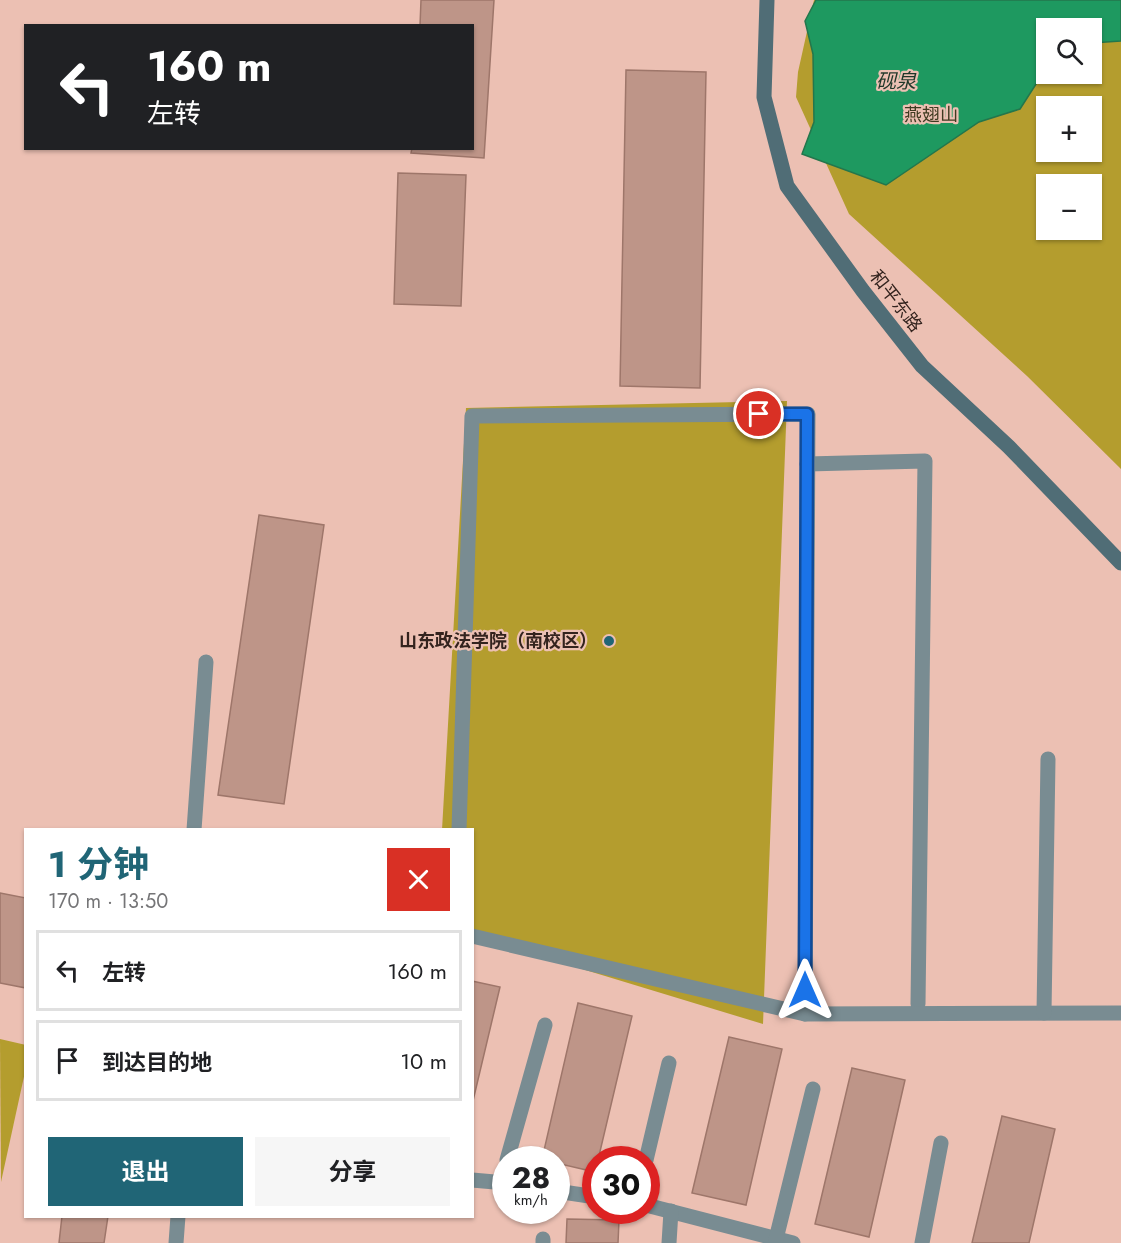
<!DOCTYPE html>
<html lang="zh">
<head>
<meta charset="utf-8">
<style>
  body { margin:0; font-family:Jost,"Noto Sans SC",sans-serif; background:#f6f6f6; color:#202124; height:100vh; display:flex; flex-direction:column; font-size:22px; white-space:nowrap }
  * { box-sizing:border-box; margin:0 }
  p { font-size:20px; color:#757577 }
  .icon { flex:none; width:33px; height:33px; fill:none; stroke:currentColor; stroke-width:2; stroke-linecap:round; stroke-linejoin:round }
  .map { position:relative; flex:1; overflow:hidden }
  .side { position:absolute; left:24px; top:828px; width:450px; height:390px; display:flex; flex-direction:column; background:#fff; border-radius:0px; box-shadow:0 2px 4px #0004 }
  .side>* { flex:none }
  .hud { position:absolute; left:24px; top:24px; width:450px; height:126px; border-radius:0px; box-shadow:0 2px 4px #0004; background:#202124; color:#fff; overflow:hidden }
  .tools { position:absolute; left:1036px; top:18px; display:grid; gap:12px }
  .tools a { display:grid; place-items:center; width:66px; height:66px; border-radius:0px; background:#fff; box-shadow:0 2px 4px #0004; font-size:30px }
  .speed { position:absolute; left:492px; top:1146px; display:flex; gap:12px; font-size:30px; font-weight:700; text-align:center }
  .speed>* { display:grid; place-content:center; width:78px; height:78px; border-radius:50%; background:#fff; box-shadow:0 2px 4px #0004; line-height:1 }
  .speed small { font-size:15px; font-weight:400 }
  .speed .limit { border:9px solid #d22; background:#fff; color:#111 }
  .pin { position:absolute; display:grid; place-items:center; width:51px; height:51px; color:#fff; margin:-26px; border:3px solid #fff; border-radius:50%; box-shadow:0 2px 6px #0007 }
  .me { position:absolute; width:66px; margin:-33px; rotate:0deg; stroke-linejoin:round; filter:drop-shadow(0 0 4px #0008) }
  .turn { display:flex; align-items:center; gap:21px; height:126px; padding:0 24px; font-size:27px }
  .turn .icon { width:78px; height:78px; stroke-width:2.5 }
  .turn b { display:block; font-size:42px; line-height:51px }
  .round { display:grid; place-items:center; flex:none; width:63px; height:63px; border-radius:0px; background:#f6f6f6 }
  .headline { display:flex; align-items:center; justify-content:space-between; height:102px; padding:0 24px }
  h1 { font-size:36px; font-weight:700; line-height:45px; color:#206576 }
  .cta { display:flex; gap:12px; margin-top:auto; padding:12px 24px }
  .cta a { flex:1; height:69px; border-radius:0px; background:#206576; color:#fff; font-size:24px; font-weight:700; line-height:69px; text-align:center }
  .cta a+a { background:#f6f6f6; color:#202124 }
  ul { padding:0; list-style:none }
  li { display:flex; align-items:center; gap:18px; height:81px; margin:0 12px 9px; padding:0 12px; border:3px solid #e0e0e0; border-radius:0px }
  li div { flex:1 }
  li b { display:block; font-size:22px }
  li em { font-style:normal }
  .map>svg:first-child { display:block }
</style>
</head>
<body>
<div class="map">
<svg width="1121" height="1243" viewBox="0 0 1121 1243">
  <rect width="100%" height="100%" fill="#ecc0b3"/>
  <g fill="#b49d2e" fill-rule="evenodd">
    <path d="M814 0H1121V469L1027 376 849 214 796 97 798 72ZM1047 28H1092V74H1047ZM1047 106H1092V152H1047ZM1047 184H1092V230H1047Z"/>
    <path d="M787 401 763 1024 473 936 472 830H442L466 408Z"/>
    <path d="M0 1039 26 1045 25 1072 1 1182Z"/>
  </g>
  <path fill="#1e9960" stroke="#24764c" stroke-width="1.5" d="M816 0H1121V41L1092 43V28H1047V67L1020 109 979 122 886 185 802 154 814 122 813 54 805 21Z"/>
  <g fill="#be9588" stroke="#9e766a" stroke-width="1.5">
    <path d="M421 0H494L484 158 411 153 412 148H472V26H420Z"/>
    <path d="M626 70 706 72 700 388 620 386Z"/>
    <path d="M398 173 466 175 461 306 394 304Z"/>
    <path d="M259 515 324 525 284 804 218 795Z"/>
    <path d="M0 893 26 898V988L0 983Z"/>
    <path d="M472 981 500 987 472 1105Z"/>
    <path d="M578 1003 632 1016 598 1160H596L595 1172 556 1163V1160L542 1159Z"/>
    <path d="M729 1037 782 1049 746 1205 692 1193Z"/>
    <path d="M852 1068 905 1080 869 1237 815 1224Z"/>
    <path d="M1002 1116 1055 1129 1029 1243H972Z"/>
    <path d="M62 1216H108L104 1243H59Z"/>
    <path d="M567 1219 619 1220 618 1243H566Z"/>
  </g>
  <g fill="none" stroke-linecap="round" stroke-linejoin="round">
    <g stroke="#798c92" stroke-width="15">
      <path d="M807 464 925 461 918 1004"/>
      <path d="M194 830 206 662"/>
      <path d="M459 830 472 416 808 414 805 1014"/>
      <path d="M472 936 805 1014 1121 1013"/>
      <path d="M1044 1013 1048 759"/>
      <path d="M507 1160 545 1025"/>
      <path d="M646 1160 669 1063"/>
      <path d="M472 1180 506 1183"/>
      <path d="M556 1191 596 1197"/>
      <path d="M646 1205 793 1243"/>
      <path d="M776 1239 813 1089"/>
      <path d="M176 1243 178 1216"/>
      <path d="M543 1243V1239"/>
      <path d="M669 1243 671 1211"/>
      <path d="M922 1243 941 1143"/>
    </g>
    <path stroke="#506d76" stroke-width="15" d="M767 0 764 97 787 186 863 291 922 366 1009 447 1121 563"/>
  </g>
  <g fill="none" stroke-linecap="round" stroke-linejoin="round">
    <g stroke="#114b97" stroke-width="15">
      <path id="route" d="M759 414H807L805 990"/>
    </g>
    <use href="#route" stroke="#1a73e8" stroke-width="10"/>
  </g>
  <circle fill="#206576" stroke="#ecc0b3" stroke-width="2" cx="609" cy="641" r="6"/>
  <g text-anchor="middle" stroke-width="4.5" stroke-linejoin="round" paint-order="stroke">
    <g font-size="18" fill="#3f3a21" stroke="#ecc0b3">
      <text x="931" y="121">燕翅山</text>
    </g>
    <g font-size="18" fill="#33231e" stroke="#ecc0b3">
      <text transform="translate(896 301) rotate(52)" y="6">和平东路</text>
    </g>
    <g font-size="18" font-weight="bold" fill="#33231e" stroke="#ecc0b3" text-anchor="end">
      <text x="597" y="647">山东政法学院（南校区）</text>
    </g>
    <g font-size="20" font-style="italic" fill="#1f3729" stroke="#ecc0b3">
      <text x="896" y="88">砚泉</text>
    </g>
  </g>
</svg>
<div class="tools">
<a><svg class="icon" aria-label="search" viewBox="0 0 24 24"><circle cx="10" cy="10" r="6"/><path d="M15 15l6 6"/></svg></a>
<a>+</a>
<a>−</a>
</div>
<div class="speed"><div>28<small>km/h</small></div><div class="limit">30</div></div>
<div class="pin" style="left:759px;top:414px;background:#d93025"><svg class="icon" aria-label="arrive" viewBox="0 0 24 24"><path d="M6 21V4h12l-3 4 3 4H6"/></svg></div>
<svg class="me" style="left:805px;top:990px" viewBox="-20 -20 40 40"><path d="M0-17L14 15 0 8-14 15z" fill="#1a73e8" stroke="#fff" stroke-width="4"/></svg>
<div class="hud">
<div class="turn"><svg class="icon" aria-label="left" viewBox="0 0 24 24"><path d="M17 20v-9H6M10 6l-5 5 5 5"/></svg><div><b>160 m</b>左转</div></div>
</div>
<section class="side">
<div class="headline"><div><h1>1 分钟</h1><p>170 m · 13:50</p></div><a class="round" style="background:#d93025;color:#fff"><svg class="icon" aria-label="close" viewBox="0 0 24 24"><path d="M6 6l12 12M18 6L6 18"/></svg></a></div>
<ul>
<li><svg class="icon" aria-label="left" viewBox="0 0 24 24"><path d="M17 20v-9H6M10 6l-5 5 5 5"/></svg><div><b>左转</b></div><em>160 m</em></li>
<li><svg class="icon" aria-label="arrive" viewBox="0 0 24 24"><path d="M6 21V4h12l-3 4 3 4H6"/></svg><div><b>到达目的地</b></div><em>10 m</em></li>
</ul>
<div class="cta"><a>退出</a><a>分享</a></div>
</section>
</div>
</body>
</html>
